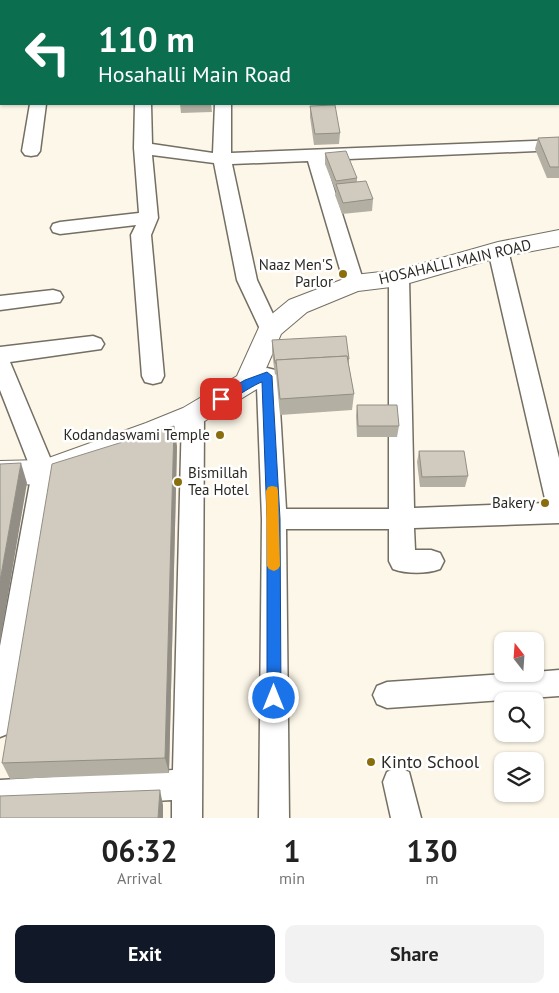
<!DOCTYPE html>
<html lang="en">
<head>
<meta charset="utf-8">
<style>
  body { margin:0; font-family:"PT Sans",sans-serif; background:#f2f2f2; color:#222; height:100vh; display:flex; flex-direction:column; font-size:19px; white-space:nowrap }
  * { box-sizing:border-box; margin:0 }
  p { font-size:16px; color:#767676 }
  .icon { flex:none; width:28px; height:28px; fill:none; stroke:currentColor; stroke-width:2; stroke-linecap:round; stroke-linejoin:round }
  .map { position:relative; height:818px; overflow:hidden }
  .details { display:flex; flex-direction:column; background:#fff; flex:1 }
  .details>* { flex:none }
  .top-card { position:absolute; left:0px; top:0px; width:560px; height:105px; box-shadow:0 1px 4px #0004; background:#0b6e4f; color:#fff; overflow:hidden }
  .needle { width:32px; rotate:343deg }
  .fabs { position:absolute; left:494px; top:632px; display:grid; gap:10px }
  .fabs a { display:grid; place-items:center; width:50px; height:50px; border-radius:10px; background:#fff; box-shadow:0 1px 4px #0004; font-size:25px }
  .pin { position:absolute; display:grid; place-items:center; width:42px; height:42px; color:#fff; margin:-21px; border-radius:10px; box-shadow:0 2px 8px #0006 }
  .me { position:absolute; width:55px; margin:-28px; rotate:0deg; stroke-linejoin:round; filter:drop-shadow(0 0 4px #0008) }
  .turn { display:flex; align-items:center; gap:18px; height:105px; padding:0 15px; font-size:22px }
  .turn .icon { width:65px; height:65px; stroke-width:2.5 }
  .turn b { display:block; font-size:35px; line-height:42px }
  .eta { display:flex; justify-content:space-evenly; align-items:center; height:85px; text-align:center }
  .eta b { font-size:30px; font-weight:800; line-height:35px }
  .primary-button { display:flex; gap:10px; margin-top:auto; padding:10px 15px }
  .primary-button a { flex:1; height:58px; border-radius:10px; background:#111827; color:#fff; font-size:20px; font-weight:800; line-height:58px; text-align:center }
  .primary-button a+a { background:#f2f2f2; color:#222 }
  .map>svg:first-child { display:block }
</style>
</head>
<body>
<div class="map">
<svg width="559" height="818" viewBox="0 0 559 818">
  <rect width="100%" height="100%" fill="#fdf7e9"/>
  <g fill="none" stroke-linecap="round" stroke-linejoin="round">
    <g stroke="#746f63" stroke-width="3">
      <g id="minor">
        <rect x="169" y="0" width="14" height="1"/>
        <rect x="374" y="0" width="14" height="1"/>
        <rect x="0" y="14" width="1" height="8"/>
        <path d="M30 104H46L40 151 37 155 31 156 25 155 22 151Z"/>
        <path d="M135 104H151L152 144 213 153 215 104H231V153L559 140V150L325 160 364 283 361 288 354 290 347 288 344 283 308 161 232 164 257 280 280 329 277 334 270 336 263 334 260 329 237 280 214 163 152 155 158 218 151 235 164 376 161 382 153 384 145 382 142 376 131 235 136 225 60 234 53 232 51 228 53 224 60 222 139 213 134 148Z"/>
        <path d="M498 244 505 246 508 250 559 458V523L414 528 415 550H431L440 553 444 561 440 569C426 574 407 574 393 569L389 561V529H286L289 818H259L262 519 257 387 248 390 240 388 237 382 240 376 267 368 275 370 278 376 286 509H389V278L392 273 399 271 406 273 409 278 414 508 546 503 488 250 491 246Z"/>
        <path d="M53 290 60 292 63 297 60 302 0 310V296Z"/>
        <path d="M93 336 101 339 104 344 101 349 10 362 56 472 14 723 10 733 0 737V646L32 472 0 390V347Z"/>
        <path d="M193 406 201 409 204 415 202 818H172V800L0 810V780L173 770 182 415 185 409Z"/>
        <path d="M559 670V696L387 708 377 704 373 695 377 686 387 682 505 674H535V672Z"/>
        <path d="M398 767 409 772 421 818H391L383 782 387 772Z"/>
      </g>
    </g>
    <g stroke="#746f63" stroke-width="2">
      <path id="tertiary" d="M559 230V246L500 257 399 286 358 291 307 312 281 334 257 389 203 422 166 439 44 484 0 485V461L43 460 146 423 183 408 237 376 261 323 289 300 354 275 399 270 498 242Z"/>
    </g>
    <use href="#minor" fill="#fff" fill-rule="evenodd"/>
    <use href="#tertiary" fill="#fff" fill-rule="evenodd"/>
  </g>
  <g fill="#b3afa3">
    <rect x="348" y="0" width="24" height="1"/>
    <rect x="0" y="56" width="1" height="43"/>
    <path d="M180 104H211L212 112 181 113Z"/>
    <path d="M310 106 340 133 339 144 314 145 310 117Z"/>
    <path d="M559 137V178H547L535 149 538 138Z"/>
    <path d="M325 153 357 178V182L373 199 372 211 342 214 335 195 336 192 325 164Z"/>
    <path d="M272 340 349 359V366L354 394 352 410 280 415 276 374 275 375 272 352Z"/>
    <path d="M357 405 399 426 397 437H357L356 416Z"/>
    <path d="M177 446 169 773 10 779 2 763Z"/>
    <path d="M419 451 468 476 465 487H420L417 462Z"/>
  </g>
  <g fill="#928e85">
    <path d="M174 426 177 446 169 773 165 758Z"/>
    <path d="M21 463 27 483 0 643V581Z"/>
    <path d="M160 790 163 805V818H158Z"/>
  </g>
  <g fill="#d0cbbe" stroke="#928e85">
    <path d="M536 0H557V1H537Z"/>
    <rect x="0" y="56" width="1" height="20"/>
    <rect x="0" y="76" width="1" height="12"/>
    <path d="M335 105 340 133 315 134 310 106Z"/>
    <path d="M559 137V167H550L538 138Z"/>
    <path d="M346 151 357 178 336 181 325 153Z"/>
    <path d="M366 181 373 199 343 203 336 184Z"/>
    <path d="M346 336 349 359H348L347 356 276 360V363H275L272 340Z"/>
    <path d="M347 356 354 394 280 399 276 360Z"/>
    <path d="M357 405H397L399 426H358Z"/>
    <path d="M174 426 165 758 2 763 52 464Z"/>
    <path d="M419 451H464L468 476 422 477Z"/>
    <path d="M21 463 0 581V464Z"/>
    <path d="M160 790 158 818H0V796Z"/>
  </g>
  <path fill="#1a73e8" stroke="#114b97" d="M267 372 272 376 280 519 281 698 279 703 274 705 269 703 267 698V519L262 382C250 386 227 405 217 402L215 399 217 396 245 380Z"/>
  <path fill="#f59e0b" d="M272 486 277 487 278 491 280 566 278 569 274 571 269 569 267 566 266 491 268 487Z"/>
  <g fill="#8a6d0d" stroke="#fff" stroke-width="2">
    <circle cx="343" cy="274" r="5"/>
    <circle cx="220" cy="435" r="5"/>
    <circle cx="178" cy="482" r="5"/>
    <circle cx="545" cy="503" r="5"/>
    <circle cx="371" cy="762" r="5"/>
  </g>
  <g text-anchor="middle" stroke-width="5" stroke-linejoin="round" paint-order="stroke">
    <g font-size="15" fill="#2b2924" stroke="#fff">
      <text transform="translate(455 262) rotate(-13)" y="5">HOSAHALLI MAIN ROAD</text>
    </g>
    <g font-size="15" fill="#2b2924" stroke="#fff" text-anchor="end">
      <text x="333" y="270">Naaz Men'S<tspan x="333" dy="17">Parlor</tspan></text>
      <text x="210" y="440">Kodandaswami Temple</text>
      <text x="188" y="478" text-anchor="start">Bismillah<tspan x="188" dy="17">Tea Hotel</tspan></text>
      <text x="535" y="508">Bakery</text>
    </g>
    <g font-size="18" fill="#2b2924" stroke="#fff" text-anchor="start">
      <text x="381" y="768">Kinto School</text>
    </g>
  </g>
</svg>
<div class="fabs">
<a><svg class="needle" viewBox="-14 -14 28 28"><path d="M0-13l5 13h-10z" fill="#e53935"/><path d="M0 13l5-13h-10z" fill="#767676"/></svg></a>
<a><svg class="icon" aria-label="search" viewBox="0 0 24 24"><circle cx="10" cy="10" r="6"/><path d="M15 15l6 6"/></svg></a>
<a><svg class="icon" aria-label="layers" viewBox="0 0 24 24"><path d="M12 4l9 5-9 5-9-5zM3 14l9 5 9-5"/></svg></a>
</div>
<div class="pin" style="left:221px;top:399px;background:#d93025"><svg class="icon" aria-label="arrive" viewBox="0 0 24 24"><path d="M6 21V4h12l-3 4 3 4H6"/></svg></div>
<svg class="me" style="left:274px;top:698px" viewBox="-20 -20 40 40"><circle r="17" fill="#1a73e8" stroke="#fff" stroke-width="3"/><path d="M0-11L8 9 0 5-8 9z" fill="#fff"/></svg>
<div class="top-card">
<div class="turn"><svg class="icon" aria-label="left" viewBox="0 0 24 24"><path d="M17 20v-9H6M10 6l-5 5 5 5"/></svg><div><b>110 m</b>Hosahalli Main Road</div></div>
</div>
</div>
<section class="details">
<div class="eta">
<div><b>06:32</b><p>Arrival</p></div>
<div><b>1</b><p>min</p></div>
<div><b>130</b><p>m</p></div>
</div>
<div class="primary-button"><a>Exit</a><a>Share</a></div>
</section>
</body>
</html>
